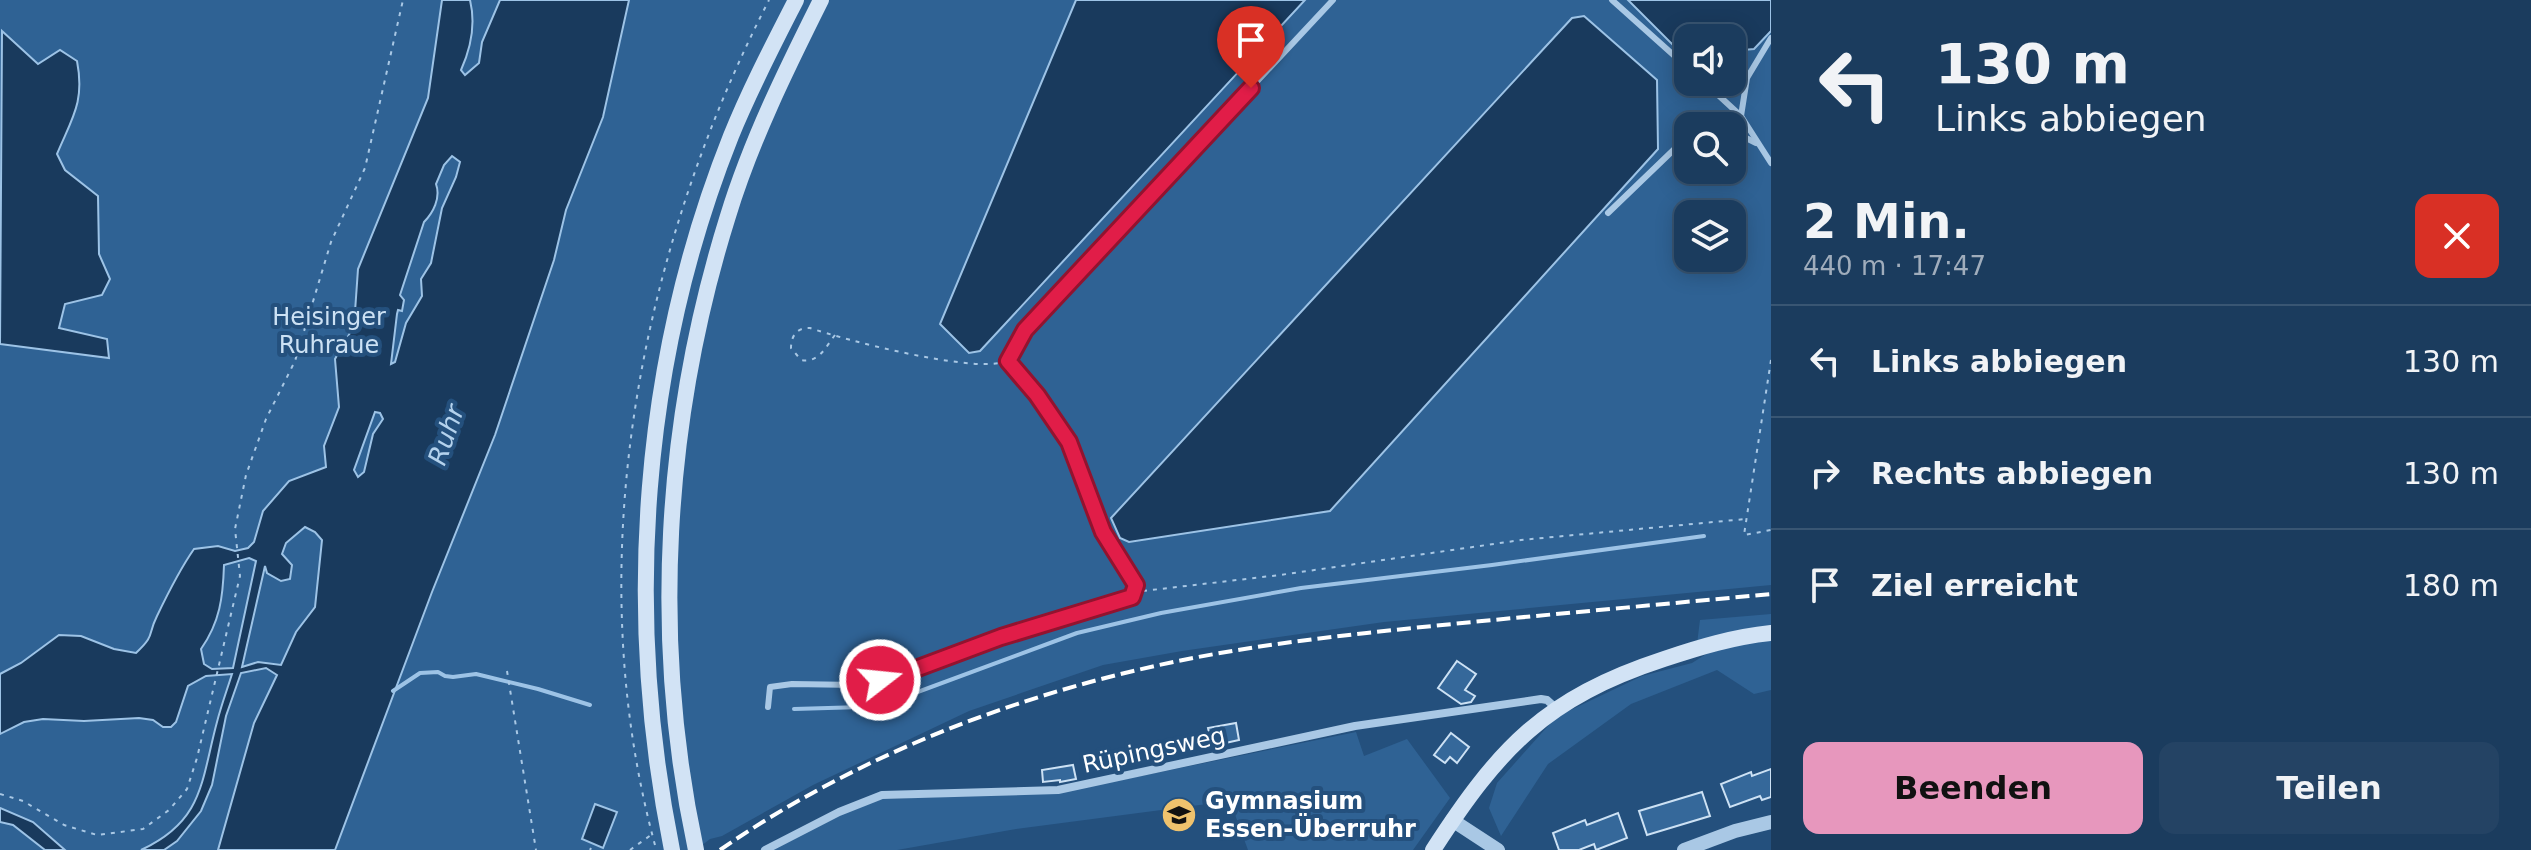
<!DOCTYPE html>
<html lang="de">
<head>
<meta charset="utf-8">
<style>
  body { margin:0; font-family:"DejaVu Sans",sans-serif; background:#244364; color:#f1f3f6; height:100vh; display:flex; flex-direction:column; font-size:30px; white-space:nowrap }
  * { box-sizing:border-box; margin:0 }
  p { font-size:26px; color:#a0adbc }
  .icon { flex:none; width:44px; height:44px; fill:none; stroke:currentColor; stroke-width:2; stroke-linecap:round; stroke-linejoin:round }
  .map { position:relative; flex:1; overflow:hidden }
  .panel { display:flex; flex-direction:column; background:#1b3c5e; width:760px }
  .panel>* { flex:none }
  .banner { background:#1b3c5e; color:#f1f3f6; overflow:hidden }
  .tools { position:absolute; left:1674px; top:24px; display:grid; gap:16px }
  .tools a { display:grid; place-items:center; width:72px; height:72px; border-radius:16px; background:#1b3c5e; box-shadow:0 4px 20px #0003,0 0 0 2px #395673; font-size:40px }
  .pin { position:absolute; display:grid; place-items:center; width:68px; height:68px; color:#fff; margin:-82px -34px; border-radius:50% 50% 50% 0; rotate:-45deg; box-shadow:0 0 8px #0007 }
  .pin .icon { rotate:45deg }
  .me { position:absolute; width:88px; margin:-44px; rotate:74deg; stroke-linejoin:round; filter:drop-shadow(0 0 6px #0008) }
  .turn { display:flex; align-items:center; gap:28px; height:168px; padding:0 32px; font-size:36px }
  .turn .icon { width:104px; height:104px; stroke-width:2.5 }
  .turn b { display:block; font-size:56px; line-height:68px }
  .round { display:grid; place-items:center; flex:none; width:84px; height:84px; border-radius:16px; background:#244364 }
  .headline { display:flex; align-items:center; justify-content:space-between; height:136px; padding:0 32px }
  h1 { font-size:48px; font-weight:700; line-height:60px }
  .action { display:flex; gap:16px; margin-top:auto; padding:16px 32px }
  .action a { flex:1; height:92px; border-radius:16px; background:#e797bd; color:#111; font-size:32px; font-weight:700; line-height:92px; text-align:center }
  .action a+a { background:#244364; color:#f1f3f6 }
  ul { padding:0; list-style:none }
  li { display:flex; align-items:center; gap:24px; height:112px; padding:0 32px; border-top:2px solid #395673 }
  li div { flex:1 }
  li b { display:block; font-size:30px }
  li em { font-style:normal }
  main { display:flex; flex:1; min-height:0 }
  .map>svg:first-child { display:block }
</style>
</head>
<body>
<main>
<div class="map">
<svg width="1771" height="850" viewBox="0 0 1771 850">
  <rect width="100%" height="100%" fill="#24507d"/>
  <g fill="#2f6294" fill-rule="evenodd">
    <path d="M0 0H1771V585L1384 622 1182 651 1103 665 969 711 813 785 722 836 710 839 696 850H0ZM1688 38H1732V82H1688ZM1688 126H1732V170H1688ZM1688 214H1732V258H1688Z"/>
    <path d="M1771 614V630L1697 644 1700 620Z"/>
    <path d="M1771 637V690L1754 694 1717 670 1631 704 1548 764 1501 836 1489 808 1497 783 1556 717 1642 676 1692 663 1716 648Z"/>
    <path d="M1356 732 1364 756 1407 739 1450 798 1413 850H1248L1230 801 1016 829 897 850H771L860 805 883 799 1058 793Z"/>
  </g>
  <g fill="#193a5d" stroke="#9dc3e6" stroke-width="2" fill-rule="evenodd">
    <path d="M442 0H470C476 25 471 48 461 70L465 75 479 63 482 42 500 0H629L603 117 566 210 554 260 495 435 432 592 335 850H218L254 723 277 675 266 668 241 673 226 716 212 785 201 811 177 841 164 850H141C204 821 201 781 217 722 221 706 227 690 232 674L206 676 188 686 176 722 171 727H163L153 720 139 718 84 721 43 719 24 722 0 734V674L21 663 59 635 81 636 114 649 136 653C156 634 147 636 157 616 168 593 180 569 194 549L218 546 235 551 248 548 254 542 263 511 289 481 326 467 324 446 339 407 335 359 354 326 358 269 428 98ZM452 156 460 162 456 177 442 208 431 263 421 279 422 296 406 323 395 362 391 364 397 314 398 310 402 311 404 300 400 295 424 222C433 213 441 198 436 184L444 165ZM375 412 380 413 383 419 373 434 364 472 358 477 354 470ZM305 527 315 532 322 540 315 607 296 632 281 665 258 662 242 667 265 566 267 573 281 581 290 579 292 565 282 554 286 543ZM249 558 256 561 233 668 212 669 204 664 201 649C220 622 223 597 224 565Z"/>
    <path d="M1076 0H1305L980 351 969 353 940 324Z"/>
    <path d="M1628 0H1771V31L1754 49 1732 51V38H1688V54L1683 55Z"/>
    <path d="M1584 16 1657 80 1658 149 1330 511 1129 542 1120 538 1111 518 1572 18Z"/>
    <path d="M2 31 38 64 60 50 77 61C85 102 72 118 57 154L65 170 98 196 99 254 110 279 102 295 65 304 59 328 107 339 109 358 0 344Z"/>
    <path d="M595 804 617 812 603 848 582 839Z"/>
    <path d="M0 808 33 822 65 850H45L13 825 0 822Z"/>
  </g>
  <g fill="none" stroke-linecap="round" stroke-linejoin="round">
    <g stroke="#9dc3e6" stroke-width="4">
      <path d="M393 691 420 673 438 672 445 676 453 677 476 674 538 689 590 705"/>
      <path d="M794 709 862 707 896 700 1077 633 1161 613 1301 588 1492 565 1704 536"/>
    </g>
  </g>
  <g fill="#35689a" stroke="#cce1f4" stroke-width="2">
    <path d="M1457 661 1476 674 1465 690 1475 696 1471 702 1461 704 1438 688Z"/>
    <path d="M1236 723 1239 740 1212 746 1208 728Z"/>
    <path d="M1451 733 1469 747 1457 763 1450 757 1445 763 1434 755Z"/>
    <path d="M1073 765 1076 779 1060 782V780L1043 782 1042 770Z"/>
    <path d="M1771 769V797L1762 800 1760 796 1730 807 1721 784 1751 772 1752 776Z"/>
    <path d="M1702 792 1710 816 1647 835 1639 811Z"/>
    <path d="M1618 813 1627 838 1596 850 1594 844 1579 850H1559L1553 833 1585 820 1587 825Z"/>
  </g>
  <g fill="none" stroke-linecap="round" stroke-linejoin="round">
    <g stroke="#a9c8e5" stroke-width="2" stroke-dasharray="4 6" stroke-linecap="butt">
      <path d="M835 335C825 348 819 363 801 360L791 348C791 335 798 327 810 328 848 341 963 370 999 363"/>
      <path d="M1771 360 1744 535 1771 530"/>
      <path d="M1143 591 1280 575 1521 540 1746 519"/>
      <path d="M507 671 536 850"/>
      <path d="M0 794 23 801 64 825 97 835 143 829 169 810 187 789 197 758 240 576 235 529 246 475 266 419 295 361 331 242 365 168 403 0"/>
      <path d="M655 845C579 565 638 255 769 0"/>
      <path d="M590 850 591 848"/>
      <path d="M630 850 651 835"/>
    </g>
    <g stroke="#a9c8e5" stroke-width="6">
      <path d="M1612 0 1688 68"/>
      <path d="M1704 82 1741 116 1771 163"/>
      <path d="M1741 116 1747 78 1771 38"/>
      <path d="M1703 126 1711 121 1721 126"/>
      <path d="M1732 131 1756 143"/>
      <path d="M1608 213 1688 136"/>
      <path d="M768 707 770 687 792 684 857 685 902 674 1001 637 1132 597 1136 585 1103 532 1069 442 1037 395 1008 361 1025 330 1333 0"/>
    </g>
    <path stroke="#a9c8e5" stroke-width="8" d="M765 850 839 812 882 795 1058 790 1355 726 1541 699 1547 700 1556 708"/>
    <g stroke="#a9c8e5" stroke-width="14">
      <path d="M1452 820 1498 850"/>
      <path d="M1684 850 1735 831 1771 822"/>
    </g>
    <g stroke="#d2e3f5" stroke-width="16">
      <path d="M672 850C624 613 641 362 731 136 750 89 773 45 796 0"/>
      <path d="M696 850C651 641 664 420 728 216 751 141 786 70 821 0"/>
      <path d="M1433 850C1499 748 1545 698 1664 659 1700 647 1733 637 1771 633"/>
    </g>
    <path stroke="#fff" stroke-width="4" stroke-dasharray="14 6" stroke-linecap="butt" d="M720 850C859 754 1022 692 1188 659 1284 640 1384 631 1482 621 1578 612 1675 603 1771 594"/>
  </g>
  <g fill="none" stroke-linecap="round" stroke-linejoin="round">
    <g stroke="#92132f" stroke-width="20">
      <path id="route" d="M880 680 902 674 1001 637 1132 597 1136 585 1103 532 1069 442 1037 395 1008 361 1025 330 1251 88"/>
    </g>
    <use href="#route" stroke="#e11d48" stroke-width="14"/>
  </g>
  <defs>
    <g id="school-disc" transform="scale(1.8)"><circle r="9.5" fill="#efc26d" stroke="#24507d"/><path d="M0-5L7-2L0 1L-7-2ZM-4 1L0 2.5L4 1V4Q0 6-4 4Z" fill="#111"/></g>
  </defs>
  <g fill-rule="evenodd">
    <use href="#school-disc" x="1179" y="815"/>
  </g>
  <g text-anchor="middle" stroke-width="8" stroke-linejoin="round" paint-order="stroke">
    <g font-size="24" fill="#cce1f4" stroke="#24507d">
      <text x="329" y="325">Heisinger<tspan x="329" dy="28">Ruhraue</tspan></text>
    </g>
    <g font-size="24" fill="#fff" stroke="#24507d">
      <text transform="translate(1154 750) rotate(-12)" y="8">Rüpingsweg</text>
    </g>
    <g font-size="24" font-weight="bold" fill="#fff" stroke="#24507d" text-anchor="start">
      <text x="1205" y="809">Gymnasium<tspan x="1205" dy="28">Essen-Überruhr</tspan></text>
    </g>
    <g font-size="26" font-style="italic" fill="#b4d2ed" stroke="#24507d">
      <text transform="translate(446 435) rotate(-71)" y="9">Ruhr</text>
    </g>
  </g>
</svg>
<div class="tools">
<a><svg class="icon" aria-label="sound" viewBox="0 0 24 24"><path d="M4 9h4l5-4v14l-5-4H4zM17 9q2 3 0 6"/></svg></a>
<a><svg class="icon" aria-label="search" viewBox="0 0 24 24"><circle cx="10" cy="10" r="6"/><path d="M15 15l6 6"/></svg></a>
<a><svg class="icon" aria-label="layers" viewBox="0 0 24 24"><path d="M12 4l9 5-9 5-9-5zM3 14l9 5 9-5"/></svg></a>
</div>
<div class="pin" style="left:1251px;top:88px;background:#d93025"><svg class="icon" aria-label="arrive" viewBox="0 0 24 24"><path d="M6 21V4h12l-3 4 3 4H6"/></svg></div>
<svg class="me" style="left:880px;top:680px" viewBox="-20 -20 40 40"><circle r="17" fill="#e11d48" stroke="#fff" stroke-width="3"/><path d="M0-11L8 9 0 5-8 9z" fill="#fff"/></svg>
</div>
<section class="panel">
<div class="banner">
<div class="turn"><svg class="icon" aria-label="left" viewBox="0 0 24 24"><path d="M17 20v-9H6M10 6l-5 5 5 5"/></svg><div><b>130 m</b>Links abbiegen</div></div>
</div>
<div class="headline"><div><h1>2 Min.</h1><p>440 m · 17:47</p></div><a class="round" style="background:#d93025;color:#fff"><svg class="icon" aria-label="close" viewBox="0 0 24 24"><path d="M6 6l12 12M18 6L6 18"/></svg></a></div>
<ul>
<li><svg class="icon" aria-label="left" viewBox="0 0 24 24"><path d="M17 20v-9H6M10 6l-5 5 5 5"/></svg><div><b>Links abbiegen</b></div><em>130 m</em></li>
<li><svg class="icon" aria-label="right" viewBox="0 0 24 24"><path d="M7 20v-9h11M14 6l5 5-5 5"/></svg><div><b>Rechts abbiegen</b></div><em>130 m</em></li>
<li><svg class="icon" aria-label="arrive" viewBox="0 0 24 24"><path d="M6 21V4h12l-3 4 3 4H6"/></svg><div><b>Ziel erreicht</b></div><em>180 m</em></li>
</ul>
<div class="action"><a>Beenden</a><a>Teilen</a></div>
</section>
</main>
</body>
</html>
